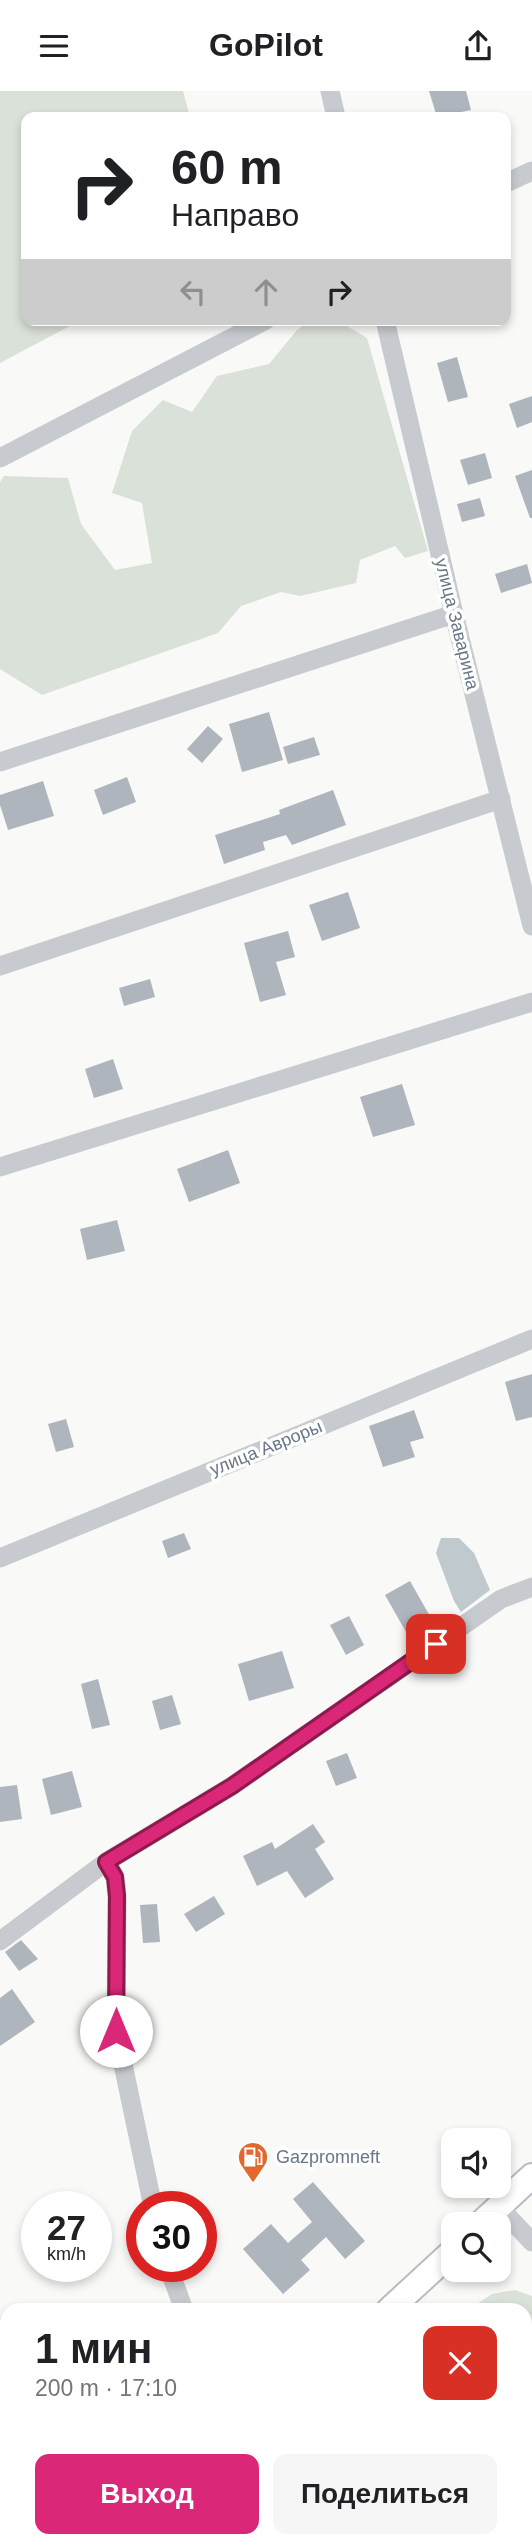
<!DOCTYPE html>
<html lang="ru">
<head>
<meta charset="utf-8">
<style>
  body { margin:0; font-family:Helvetica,sans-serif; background:#f6f6f6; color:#202124; height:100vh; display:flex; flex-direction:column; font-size:26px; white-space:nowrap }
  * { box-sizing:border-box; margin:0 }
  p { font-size:23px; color:#757577 }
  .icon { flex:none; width:38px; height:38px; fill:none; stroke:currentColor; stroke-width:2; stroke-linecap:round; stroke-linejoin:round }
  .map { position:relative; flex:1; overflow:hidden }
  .side { position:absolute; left:0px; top:2212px; width:532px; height:245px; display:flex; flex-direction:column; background:#fff; border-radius:21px 21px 0 0; box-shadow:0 4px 10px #0003 }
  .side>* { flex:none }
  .banner { position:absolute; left:21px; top:21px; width:490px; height:214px; border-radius:14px; box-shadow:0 4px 10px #0003; background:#fff; color:#202124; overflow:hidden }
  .fabs { position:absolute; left:441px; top:2037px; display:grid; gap:14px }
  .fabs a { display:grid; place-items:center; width:70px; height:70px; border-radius:14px; background:#fff; box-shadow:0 4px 10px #0003; font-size:35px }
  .speed { position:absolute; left:21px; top:2100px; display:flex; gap:14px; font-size:35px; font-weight:700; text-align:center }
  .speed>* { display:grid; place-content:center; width:91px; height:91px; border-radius:50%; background:#fff; box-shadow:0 4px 10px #0003; line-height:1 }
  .speed small { font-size:18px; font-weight:400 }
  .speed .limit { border:10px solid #d22; background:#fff; color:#111 }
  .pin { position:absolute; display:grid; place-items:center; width:60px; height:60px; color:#fff; margin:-30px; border-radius:14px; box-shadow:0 4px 10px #0006 }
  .me { position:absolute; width:77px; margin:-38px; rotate:0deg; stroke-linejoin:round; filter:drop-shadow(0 0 5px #0008) }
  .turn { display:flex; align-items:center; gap:24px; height:147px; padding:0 35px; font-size:32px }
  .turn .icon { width:91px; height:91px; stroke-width:2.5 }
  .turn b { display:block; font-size:49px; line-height:60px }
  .lanes { display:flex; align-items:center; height:66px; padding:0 35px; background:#0003; justify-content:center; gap:35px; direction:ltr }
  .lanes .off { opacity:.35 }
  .round { display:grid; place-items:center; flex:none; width:74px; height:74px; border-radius:14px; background:#f6f6f6 }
  .headline { display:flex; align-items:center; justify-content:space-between; height:119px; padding:0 35px }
  h1 { font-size:42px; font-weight:800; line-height:52px }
  .action { display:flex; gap:14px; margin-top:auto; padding:14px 35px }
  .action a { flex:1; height:80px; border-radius:14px; background:#db2777; color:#fff; font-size:28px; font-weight:800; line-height:80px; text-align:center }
  .action a+a { background:#f6f6f6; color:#202124 }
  header { display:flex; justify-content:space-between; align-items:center; height:91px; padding:0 35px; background:#fff; font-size:32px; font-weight:800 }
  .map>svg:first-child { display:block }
</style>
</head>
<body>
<header><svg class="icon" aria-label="menu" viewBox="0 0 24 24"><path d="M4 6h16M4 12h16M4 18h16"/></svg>GoPilot<svg class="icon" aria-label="share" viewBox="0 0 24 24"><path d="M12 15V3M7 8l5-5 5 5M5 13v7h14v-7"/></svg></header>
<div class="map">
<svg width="532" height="2457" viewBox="0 0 532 2457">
  <rect width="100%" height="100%" fill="#f9f9f7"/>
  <g fill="#dae1d8">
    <path d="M0 0H183L190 26H26V229H81L0 272Z"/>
    <path d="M310 229H337L367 247 428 460 405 467 395 455 360 469 356 492 300 505 281 501 241 515 218 542 42 604 0 578V391L4 385 68 387 81 433 115 479 152 472 142 412 112 402 132 340 163 309 192 321 217 285 269 273 297 239Z"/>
    <path d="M515 2199 532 2205V2316L525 2324V2219H468L492 2203Z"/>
    <path d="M234 2450H392L384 2457H224Z"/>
  </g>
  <path fill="#c0c9ce" d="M441 1447H459L474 1462 490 1499 461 1521 454 1510 436 1462Z"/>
  <g fill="#aeb5bc">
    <path d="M429 0H466L471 19 437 26Z"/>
    <path d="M457 266 468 306 448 311 437 272Z"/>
    <path d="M532 305V331L517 337 509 313Z"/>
    <path d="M485 362 492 387 468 394 460 369Z"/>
    <path d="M532 379V427H530L515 385Z"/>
    <path d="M480 407 485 425 462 431 457 413Z"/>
    <path d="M527 473 532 492 501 502 495 483Z"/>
    <path d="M269 621 283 669 242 681 229 633Z"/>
    <path d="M208 635 223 648 202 672 187 658Z"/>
    <path d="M314 646 320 664 288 673 283 656Z"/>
    <path d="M127 686 136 711 103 724 94 699Z"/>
    <path d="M43 690 54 725 8 739 0 714V704Z"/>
    <path d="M333 699 346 734 292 754 286 744 263 751 265 759 224 773 215 744 280 723 279 719Z"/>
    <path d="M348 801 360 837 322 850 309 814Z"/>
    <path d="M288 840 295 866 276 871 286 904 260 911 244 852Z"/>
    <path d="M150 888 155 906 124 915 119 897Z"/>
    <path d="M113 968 123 998 94 1007 85 978Z"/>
    <path d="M402 993 415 1034 373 1046 360 1006Z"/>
    <path d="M228 1059 240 1092 189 1111 177 1078Z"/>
    <path d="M117 1129 125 1160 87 1169 80 1138Z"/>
    <path d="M532 1283V1326L516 1330 505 1291Z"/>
    <path d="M414 1319 424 1347 410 1351 415 1366 383 1376 369 1335Z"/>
    <path d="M66 1328 74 1356 56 1361 48 1333Z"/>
    <path d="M184 1442 191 1458 168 1467 162 1450Z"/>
    <path d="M410 1490 431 1527 406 1541 385 1504Z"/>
    <path d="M349 1525 364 1554 346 1564 330 1534Z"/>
    <path d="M282 1560 294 1597 249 1610 238 1573Z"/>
    <path d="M98 1588 110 1634 92 1638 81 1593Z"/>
    <path d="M172 1604 181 1633 160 1639 152 1610Z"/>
    <path d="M347 1662 357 1687 336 1695 326 1670Z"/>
    <path d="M72 1680 82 1716 51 1724 42 1688Z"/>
    <path d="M17 1694 22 1728 0 1731V1696Z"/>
    <path d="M313 1733 325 1751 315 1758 334 1788 305 1807 287 1780 257 1795 243 1765 272 1751 275 1758Z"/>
    <path d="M214 1805 225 1823 196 1841 184 1823Z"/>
    <path d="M157 1813 160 1851 143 1852 140 1814Z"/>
    <path d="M21 1849 38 1868 19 1880 5 1861Z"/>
    <path d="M12 1898 35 1931 0 1955V1907Z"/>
    <path d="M313 2091 365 2150 345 2168 326 2146 301 2169 310 2179 283 2203 243 2158 271 2133 288 2152 312 2131 293 2108Z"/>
  </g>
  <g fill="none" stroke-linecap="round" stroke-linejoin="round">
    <g stroke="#b8bcc0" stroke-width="28">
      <g id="major">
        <path d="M480 2133 532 2085"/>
        <path d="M389 2219 453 2160"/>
        <path d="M135 2457 143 2450"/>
      </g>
    </g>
    <g stroke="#c7cace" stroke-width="19">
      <path d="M330 0 336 26"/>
      <path d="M506 92 532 80"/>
      <path d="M385 229 454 523 532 835"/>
      <path d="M0 367 266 229"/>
      <path d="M0 671 454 523"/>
      <path d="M0 875 501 708"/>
      <path d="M0 1076 532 911"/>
      <path d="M0 1467 532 1248"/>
      <path d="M106 1771 115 1786 117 1805 116 1940 153 2116"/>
      <path d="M0 1850 106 1771 232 1695 501 1508 532 1496"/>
      <path d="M498 2115 532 2151"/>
      <path d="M168 2175 184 2219"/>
    </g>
    <use href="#major" stroke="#fff" stroke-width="24"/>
    <g stroke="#a7adb3" stroke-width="5" stroke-dasharray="10 5" stroke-linecap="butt">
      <path d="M525 2394 532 2387"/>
      <path d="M456 2457 463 2450"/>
    </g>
  </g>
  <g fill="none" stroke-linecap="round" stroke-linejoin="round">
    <g stroke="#8e194d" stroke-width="18">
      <path id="route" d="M116 1940 117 1805 115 1786 106 1771 232 1695 436 1553"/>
    </g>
    <use href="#route" stroke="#db2777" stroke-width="12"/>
  </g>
  <defs>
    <g id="fuel-pin" transform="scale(1.575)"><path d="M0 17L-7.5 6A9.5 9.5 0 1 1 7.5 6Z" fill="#e3682d" stroke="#fff"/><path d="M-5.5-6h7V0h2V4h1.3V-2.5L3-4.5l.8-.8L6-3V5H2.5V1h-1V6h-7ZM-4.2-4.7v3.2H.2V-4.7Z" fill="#fff"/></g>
  </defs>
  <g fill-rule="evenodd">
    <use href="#fuel-pin" x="253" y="2066"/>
  </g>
  <g text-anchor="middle" stroke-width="7" stroke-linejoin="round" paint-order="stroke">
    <g font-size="18" fill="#687788" stroke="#fff">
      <text transform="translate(457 533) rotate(76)" y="6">улица Заварина</text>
      <text transform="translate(266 1357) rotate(-22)" y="6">улица Авроры</text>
    </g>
    <g font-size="18" fill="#687788" stroke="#fff" text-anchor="start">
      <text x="276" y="2072">Gazpromneft</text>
    </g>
  </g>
</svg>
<div class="fabs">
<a><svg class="icon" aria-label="sound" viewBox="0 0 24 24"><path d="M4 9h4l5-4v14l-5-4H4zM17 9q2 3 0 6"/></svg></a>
<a><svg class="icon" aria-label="search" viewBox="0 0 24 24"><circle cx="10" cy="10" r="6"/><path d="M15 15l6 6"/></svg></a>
</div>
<div class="speed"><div>27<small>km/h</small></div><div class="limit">30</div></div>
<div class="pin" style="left:436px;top:1553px;background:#d93025"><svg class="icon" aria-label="arrive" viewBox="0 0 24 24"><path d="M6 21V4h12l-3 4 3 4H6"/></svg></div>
<svg class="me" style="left:116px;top:1940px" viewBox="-20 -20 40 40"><circle r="19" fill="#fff"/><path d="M0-13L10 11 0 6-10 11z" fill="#db2777"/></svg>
<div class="banner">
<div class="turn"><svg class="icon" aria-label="right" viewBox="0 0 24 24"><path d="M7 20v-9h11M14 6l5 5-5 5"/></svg><div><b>60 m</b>Направо</div></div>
<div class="lanes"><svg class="icon off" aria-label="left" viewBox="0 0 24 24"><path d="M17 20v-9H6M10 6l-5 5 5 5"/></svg><svg class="icon off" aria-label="ahead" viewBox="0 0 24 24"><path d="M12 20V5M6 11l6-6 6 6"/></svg><svg class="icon" aria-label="right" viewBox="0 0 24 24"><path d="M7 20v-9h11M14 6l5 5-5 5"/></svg></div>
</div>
<section class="side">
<div class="headline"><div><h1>1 мин</h1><p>200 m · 17:10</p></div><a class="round" style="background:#d93025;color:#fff"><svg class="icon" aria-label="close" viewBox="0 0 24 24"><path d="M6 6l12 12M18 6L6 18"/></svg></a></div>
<div class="action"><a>Выход</a><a>Поделиться</a></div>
</section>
</div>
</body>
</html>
